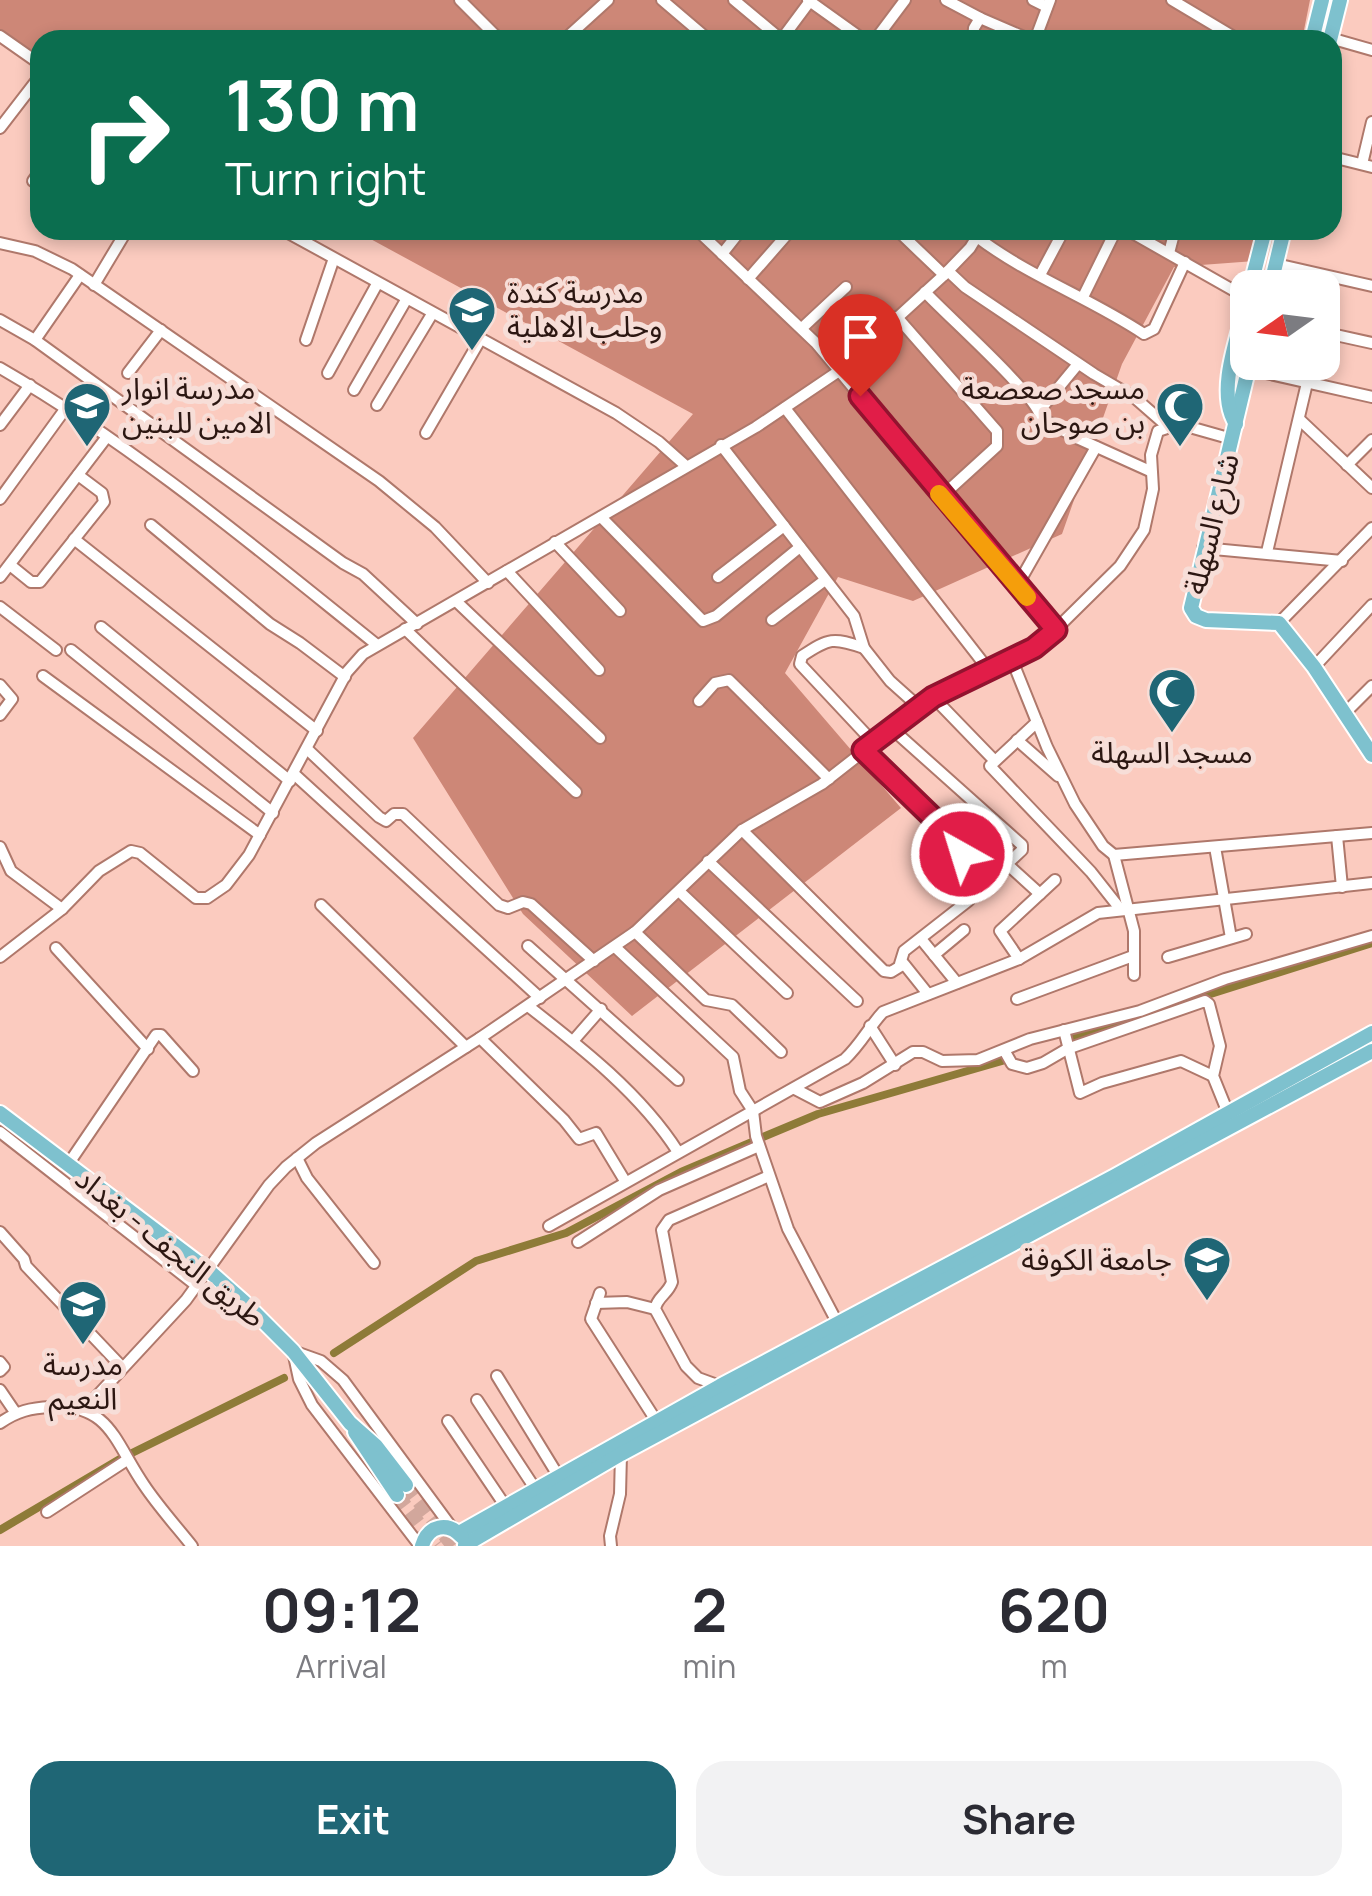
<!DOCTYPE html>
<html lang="en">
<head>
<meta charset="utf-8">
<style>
  body { margin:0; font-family:Manrope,"Noto Sans Arabic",sans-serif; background:#f2f2f3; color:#2b2b33; height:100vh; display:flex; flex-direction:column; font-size:38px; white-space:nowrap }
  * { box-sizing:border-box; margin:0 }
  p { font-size:32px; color:#7c7c81 }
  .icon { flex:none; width:55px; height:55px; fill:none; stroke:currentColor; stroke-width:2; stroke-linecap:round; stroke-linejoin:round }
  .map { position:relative; height:1546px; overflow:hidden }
  .sheet { display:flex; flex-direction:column; background:#fff; flex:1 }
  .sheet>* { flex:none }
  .hud { position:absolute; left:30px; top:30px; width:1312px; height:210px; border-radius:30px; box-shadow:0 5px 15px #0003; background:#0b6e4f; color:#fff; overflow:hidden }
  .needle { width:65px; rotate:256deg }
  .buttons { position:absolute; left:1230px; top:270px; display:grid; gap:20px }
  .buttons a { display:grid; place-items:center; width:110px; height:110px; border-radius:20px; background:#fff; box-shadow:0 5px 15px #0003; font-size:50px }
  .pin { position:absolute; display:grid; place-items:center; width:85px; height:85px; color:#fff; margin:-102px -42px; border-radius:50% 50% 50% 0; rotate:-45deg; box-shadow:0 0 10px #0007 }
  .pin .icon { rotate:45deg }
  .me { position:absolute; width:110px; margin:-55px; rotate:321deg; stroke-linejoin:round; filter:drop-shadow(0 0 8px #0008) }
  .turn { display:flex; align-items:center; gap:35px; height:210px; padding:0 30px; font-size:45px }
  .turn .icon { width:130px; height:130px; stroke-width:2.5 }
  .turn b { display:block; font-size:70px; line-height:85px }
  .eta { display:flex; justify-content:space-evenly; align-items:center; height:170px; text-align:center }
  .eta b { font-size:60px; font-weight:700; line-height:70px }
  .button { display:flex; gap:20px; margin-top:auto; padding:20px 30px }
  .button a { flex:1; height:115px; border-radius:30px; background:#1f6675; color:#fff; font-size:40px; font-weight:700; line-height:115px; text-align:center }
  .button a+a { background:#f2f2f3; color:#2b2b33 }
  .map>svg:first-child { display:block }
</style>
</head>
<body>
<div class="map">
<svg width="1372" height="1546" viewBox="0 0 1372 1546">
  <rect width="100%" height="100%" fill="#fbcbbf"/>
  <g fill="#cd8777">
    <path d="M0 0H1310L1302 40H40V59L0 37Z"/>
    <path d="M354 230H1262L1255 261 1174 267 1122 364 1062 534 913 601 838 577 785 673 901 808 632 1016 523 914 413 738 693 414Z"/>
  </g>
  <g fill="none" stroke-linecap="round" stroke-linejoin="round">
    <g stroke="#8e7b38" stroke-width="8">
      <path d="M1071 1038 1372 943"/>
      <path d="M763 1137 818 1114 1002 1061"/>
      <path d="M334 1353 476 1261 566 1233 681 1172 752 1142"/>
      <path d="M132 1453 284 1378"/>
      <path d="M0 1530 120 1459"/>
    </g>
    <g stroke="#d2a79c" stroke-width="14" stroke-dasharray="14 7" stroke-linecap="butt">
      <path d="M406 1485 453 1546"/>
      <path d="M397 1495 436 1546"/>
    </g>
    <g stroke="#af786b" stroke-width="14">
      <g id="minor">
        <path d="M460 0 500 40"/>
        <path d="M662 0 709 40"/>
        <path d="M734 0 782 40"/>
        <path d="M808 0 864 40"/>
        <path d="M946 0 980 18"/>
        <path d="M1033 0 1047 7"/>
        <path d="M1172 0 1239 40"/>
        <path d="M0 36 40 64"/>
        <path d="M1330 38 1372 50"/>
        <path d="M564 40 608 0"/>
        <path d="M781 40 810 1"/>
        <path d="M875 40 905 0"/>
        <path d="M973 40 974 28 980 18 1031 40"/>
        <path d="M1035 40 1050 0"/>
        <path d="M0 128 40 76"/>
        <path d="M1332 157 1372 167"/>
        <path d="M1362 164 1372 122"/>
        <path d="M33 181 40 171"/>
        <path d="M283 230 616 413 659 442 686 466"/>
        <path d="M697 230 816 343 1056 631"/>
        <path d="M897 230 944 275"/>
        <path d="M1127 230 1247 298"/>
        <path d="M977 237C1028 276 1090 298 1144 334L1154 329 1185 262"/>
        <path d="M0 243 35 251 72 269 379 481 435 527 488 583"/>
        <path d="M1169 253 1175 230"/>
        <path d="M722 254 741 230"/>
        <path d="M1276 264 1372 286"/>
        <path d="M948 271 965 287 1094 374 1135 398 1167 426"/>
        <path d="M1040 275 1064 230"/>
        <path d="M748 279 791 230"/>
        <path d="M94 285 127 230"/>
        <path d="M925 292C947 316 1036 394 1041 418L1079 439 1150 471"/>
        <path d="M1083 297 1116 230"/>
        <path d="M897 317 997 431V446L941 497"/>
        <path d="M0 320 35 340 343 563 363 574 417 624"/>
        <path d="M802 328 846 287"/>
        <path d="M1322 332 1372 343"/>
        <path d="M35 340 80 275"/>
        <path d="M306 340 333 261"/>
        <path d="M0 368C135 446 256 548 377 645"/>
        <path d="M1248 369 1372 397"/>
        <path d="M128 373 161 330"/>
        <path d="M328 373 377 284"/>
        <path d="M354 390 406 300"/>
        <path d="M377 405 432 314"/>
        <path d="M785 408 988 669"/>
        <path d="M1040 410 1078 364"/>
        <path d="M1299 419 1372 488"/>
        <path d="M0 425 30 385"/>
        <path d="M426 433 480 340"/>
        <path d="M721 445 854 616 864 648 890 681 919 707"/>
        <path d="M1347 465 1372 440"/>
        <path d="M0 499 66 408"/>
        <path d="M601 517 703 621 716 616 800 547"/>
        <path d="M151 525 270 624 300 643 345 677"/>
        <path d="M74 539 317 731"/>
        <path d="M555 542 620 611"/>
        <path d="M1203 548 1342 561"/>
        <path d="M1267 552 1307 383"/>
        <path d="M10 565 31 582H40L104 502 102 493 78 475"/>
        <path d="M507 571 599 670"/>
        <path d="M0 577 106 438"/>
        <path d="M718 577 784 526"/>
        <path d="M1017 586 1096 447"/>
        <path d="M457 602 600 738"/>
        <path d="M0 607 56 650"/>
        <path d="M772 620 825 580"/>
        <path d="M1279 623 1372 528"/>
        <path d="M101 627 290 781"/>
        <path d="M405 629 576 792"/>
        <path d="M864 648C833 637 829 638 802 656L800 664 873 742"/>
        <path d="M71 650 273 813"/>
        <path d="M1012 660 1047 747 1075 804 1103 846 1114 855 1134 931V975"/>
        <path d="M1314 667 1372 605"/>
        <path d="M43 676 260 835"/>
        <path d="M0 685 12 699 0 715"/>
        <path d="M933 697 994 760"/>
        <path d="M699 701 715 683 729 680 829 779"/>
        <path d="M1344 714 1372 686"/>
        <path d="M1037 722 990 766 1091 872 1121 910"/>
        <path d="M891 728 1022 845V850L1007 864 1040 894"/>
        <path d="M1017 740 1058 776"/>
        <path d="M307 749 379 817 386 821 394 814H403L499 905 508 908 523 902 531 904 594 961"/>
        <path d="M863 750 961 845 962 854 942 873"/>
        <path d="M294 774 540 998"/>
        <path d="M742 830 884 971 891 972 904 964 928 994"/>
        <path d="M1337 836 1342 887"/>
        <path d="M0 847 11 871 62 909"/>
        <path d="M1215 847 1231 938"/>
        <path d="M1114 855 1372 833"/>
        <path d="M708 861 857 1001"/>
        <path d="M680 892 787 993"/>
        <path d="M321 905 466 1047"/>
        <path d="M635 932 706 1000 732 1005 781 1052"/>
        <path d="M921 939 957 983"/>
        <path d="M528 946 678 1080"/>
        <path d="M615 947 733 1057 740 1091 753 1111 756 1136 788 1229 838 1324"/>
        <path d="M56 948 148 1049"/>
        <path d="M934 955 964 930"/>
        <path d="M0 957 62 909 99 871 131 851 140 853 196 898H207L226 885 249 855 347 672 363 654 756 427 839 371 944 275 970 248 981 230"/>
        <path d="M1168 957 1246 934"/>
        <path d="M1019 959 1000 931 1055 880"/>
        <path d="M900 964 904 951 968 901 1007 864"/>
        <path d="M1017 999 1133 956"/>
        <path d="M528 1006C582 1048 641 1094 678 1152"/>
        <path d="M870 1026 895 1065"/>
        <path d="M1064 1030 1080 1093 1102 1083 1181 1061 1213 1076"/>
        <path d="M480 1038 564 1120 579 1139 596 1133 625 1181"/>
        <path d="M573 1041 601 1009"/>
        <path d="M1004 1050 1012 1064 1027 1068 1043 1063 1067 1049 1205 1001 1209 1004 1220 1046 1213 1076 1228 1113"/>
        <path d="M795 1089 820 1102 863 1083 913 1052H923L942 1061 978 1060 1030 1039 1140 1011 1225 979 1372 936"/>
        <path d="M0 1132 197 1286"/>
        <path d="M297 1158 307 1178 374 1263"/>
        <path d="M67 1166 156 1035H161L193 1071"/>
        <path d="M549 1226 845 1059C861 1044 869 1027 883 1012L1019 959 1098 913 1372 883"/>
        <path d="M0 1232 24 1259 26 1266 122 1367"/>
        <path d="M578 1242 659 1190 759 1146"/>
        <path d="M600 1293 591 1319 657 1422"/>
        <path d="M596 1303 627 1302 655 1309"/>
        <path d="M0 1362 4 1367 0 1371"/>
        <path d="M497 1376 559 1477"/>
        <path d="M720 1386 698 1378 686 1366 655 1309C657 1297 668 1294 672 1282L662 1230 669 1220 769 1176"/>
        <path d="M0 1390 15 1412"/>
        <path d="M477 1400 536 1490"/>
        <path d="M85 1409 186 1300 269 1185 286 1167 316 1143 480 1038 635 932 742 830 822 784 933 697 1045 640 1120 566 1144 530 1153 489 1151 455 1158 431 1179 424 1232 439"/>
        <path d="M448 1421 506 1507"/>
        <path d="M0 1423C17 1411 31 1408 51 1407 110 1403 115 1443 144 1485 158 1506 176 1526 192 1546"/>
        <path d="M47 1512 127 1460"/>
        <path d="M420 1546 312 1405 299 1379 293 1351 321 1361 343 1380 452 1528"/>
        <path d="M611 1546 610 1536 620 1494 621 1454"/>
      </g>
    </g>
    <g stroke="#fff" stroke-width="18">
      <g id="major">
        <path d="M1312 40 1322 0"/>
        <path d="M1330 40 1340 0"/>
        <path d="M1250 288 1265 230"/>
        <path d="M1270 288 1284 230"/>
        <path d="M1250 362 1191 608 1196 616 1206 620 1279 623 1314 667 1372 755"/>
        <path d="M1236 424C1215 392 1239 334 1248 298"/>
        <path d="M0 1113 209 1271 244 1302 293 1351 350 1423 376 1446 406 1485"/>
        <path d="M355 1432 397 1495"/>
        <path d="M459 1533 720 1386 1115 1176 1372 1033"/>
        <path d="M465 1545 621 1454 1372 1051"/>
        <path d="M422 1546C428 1525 448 1521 462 1537"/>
      </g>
    </g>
    <use href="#minor" stroke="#fff" stroke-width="10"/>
    <use href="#major" stroke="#7ec1ce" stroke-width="14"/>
  </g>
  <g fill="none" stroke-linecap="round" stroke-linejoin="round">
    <g stroke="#92132f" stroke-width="25">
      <path id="route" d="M860 396 1056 630 1034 648 933 697 863 750 961 845 962 854"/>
    </g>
    <use href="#route" stroke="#e11d48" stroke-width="18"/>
    <path stroke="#f59e0b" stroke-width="18" d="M939 494 1027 597"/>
  </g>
  <defs>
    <g id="school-pin" transform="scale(2.5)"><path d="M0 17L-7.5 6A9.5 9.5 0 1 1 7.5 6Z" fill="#1f6675" stroke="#f7ded8"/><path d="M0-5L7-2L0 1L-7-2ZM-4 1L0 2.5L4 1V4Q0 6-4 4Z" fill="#fff"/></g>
    <g id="mosque-pin" transform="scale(2.5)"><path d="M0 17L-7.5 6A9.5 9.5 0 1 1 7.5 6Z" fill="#1f6675" stroke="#f7ded8"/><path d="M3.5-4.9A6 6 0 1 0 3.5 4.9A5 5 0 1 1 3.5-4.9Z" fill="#fff"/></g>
    <g id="university-pin" transform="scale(2.5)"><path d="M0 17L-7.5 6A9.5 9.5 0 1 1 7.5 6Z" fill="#1f6675" stroke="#f7ded8"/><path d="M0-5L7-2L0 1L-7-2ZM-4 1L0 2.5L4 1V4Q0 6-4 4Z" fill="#fff"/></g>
  </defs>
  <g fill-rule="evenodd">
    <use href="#school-pin" x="472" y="310"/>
    <use href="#school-pin" x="87" y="406"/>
    <use href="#mosque-pin" x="1180" y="406"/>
    <use href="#mosque-pin" x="1172" y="692"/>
    <use href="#university-pin" x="1207" y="1260"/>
    <use href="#school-pin" x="83" y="1304"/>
  </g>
  <g text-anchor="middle" stroke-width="10" stroke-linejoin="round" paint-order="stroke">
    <g font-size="30" fill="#2c1712" stroke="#f7ded8" text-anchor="start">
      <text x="507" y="303">مدرسة كندة<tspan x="507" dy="34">وحلب الاهلية</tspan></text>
      <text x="122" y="399">مدرسة انوار<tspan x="122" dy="34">الامين للبنين</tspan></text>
      <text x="1145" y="399" text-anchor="end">مسجد صعصعة<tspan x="1145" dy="34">بن صوحان</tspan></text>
      <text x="1172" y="763" text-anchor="middle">مسجد السهلة</text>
      <text x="1172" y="1270" text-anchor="end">جامعة الكوفة</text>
      <text x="83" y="1375" text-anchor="middle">مدرسة<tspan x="83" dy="34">النعيم</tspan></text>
    </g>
    <g font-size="30" fill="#2c1712" stroke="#f7ded8">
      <text transform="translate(1212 524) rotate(-76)" y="10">شارع السهلة</text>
      <text transform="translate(170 1248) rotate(39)" y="10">طريق النجف - بغداد</text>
    </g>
  </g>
</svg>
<div class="buttons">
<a><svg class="needle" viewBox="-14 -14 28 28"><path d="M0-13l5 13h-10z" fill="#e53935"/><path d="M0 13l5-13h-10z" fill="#7c7c81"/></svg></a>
</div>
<div class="pin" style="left:860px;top:396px;background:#d93025"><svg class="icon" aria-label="arrive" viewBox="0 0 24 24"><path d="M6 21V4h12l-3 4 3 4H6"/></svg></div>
<svg class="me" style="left:962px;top:854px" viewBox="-20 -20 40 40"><circle r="17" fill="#e11d48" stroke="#fff" stroke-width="3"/><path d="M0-11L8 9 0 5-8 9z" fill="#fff"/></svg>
<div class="hud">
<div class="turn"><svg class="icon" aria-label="right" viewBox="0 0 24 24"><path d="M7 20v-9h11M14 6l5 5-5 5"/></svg><div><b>130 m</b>Turn right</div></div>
</div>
</div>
<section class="sheet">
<div class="eta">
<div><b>09:12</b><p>Arrival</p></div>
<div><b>2</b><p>min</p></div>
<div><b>620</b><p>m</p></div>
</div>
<div class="button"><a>Exit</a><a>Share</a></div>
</section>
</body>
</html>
